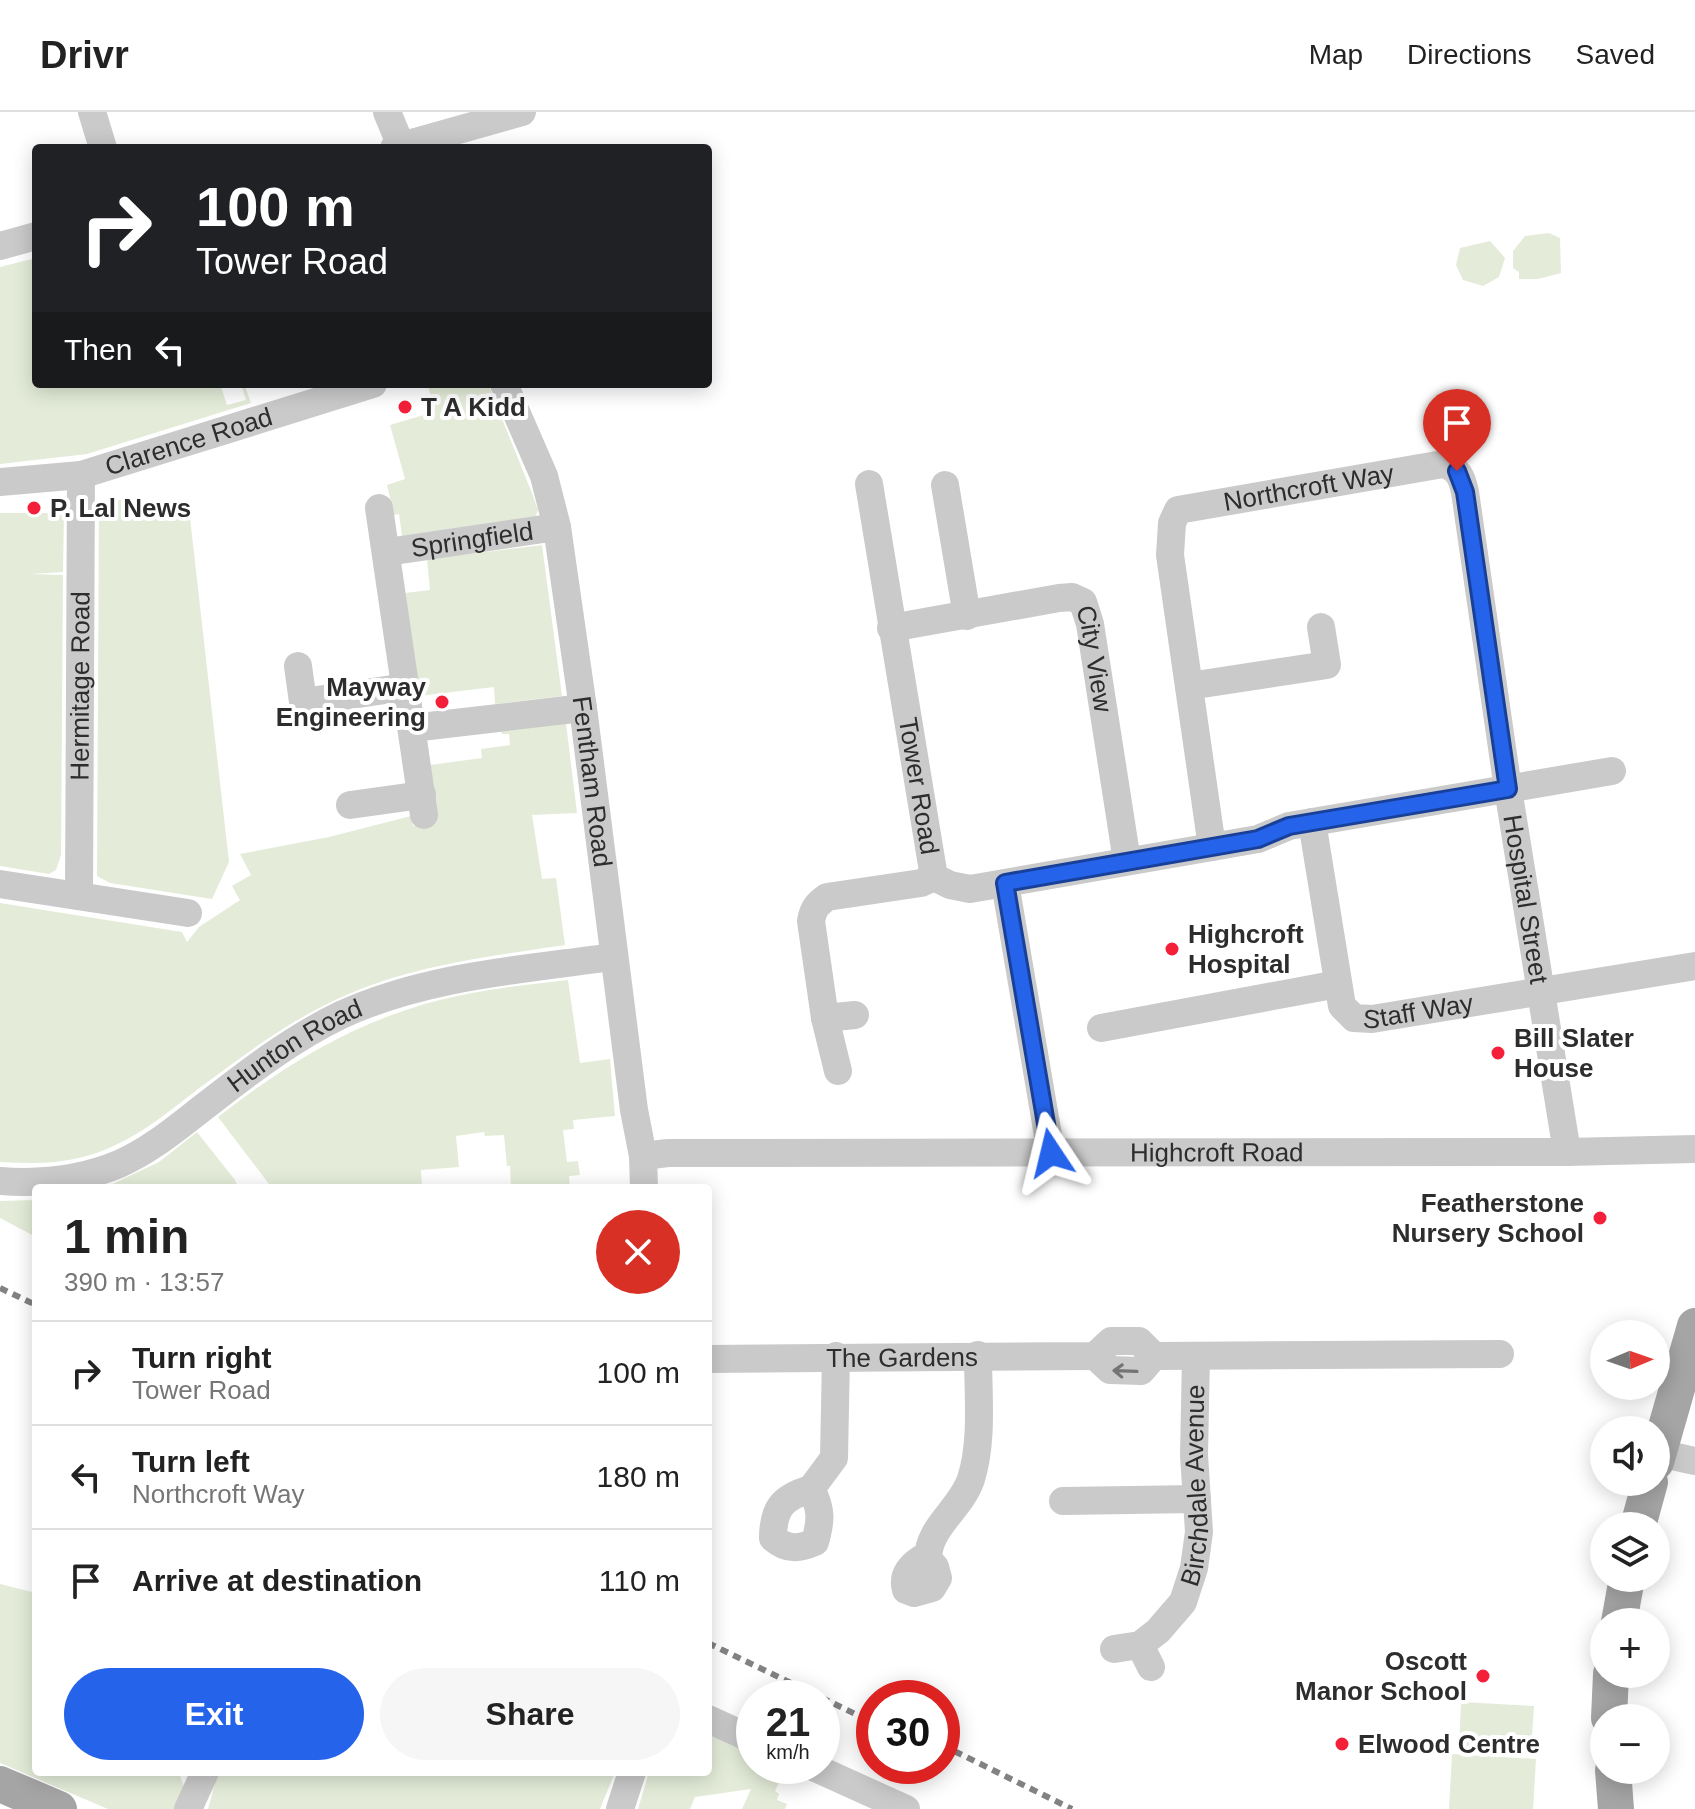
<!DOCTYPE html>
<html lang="en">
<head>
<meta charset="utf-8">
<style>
  body { margin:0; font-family:Arial,sans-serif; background:#f6f6f6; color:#222; height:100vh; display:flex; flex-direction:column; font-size:30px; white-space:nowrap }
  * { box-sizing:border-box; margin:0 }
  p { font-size:26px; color:#767676 }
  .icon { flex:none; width:44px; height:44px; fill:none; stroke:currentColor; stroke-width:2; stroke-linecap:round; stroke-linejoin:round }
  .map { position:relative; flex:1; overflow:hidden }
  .panel { position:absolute; left:32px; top:1072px; width:680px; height:592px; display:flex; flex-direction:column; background:#fff; border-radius:8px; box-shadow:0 4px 20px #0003 }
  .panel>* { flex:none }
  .hud { position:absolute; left:32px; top:32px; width:680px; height:244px; border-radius:8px; box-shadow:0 4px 20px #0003; background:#202124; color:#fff; overflow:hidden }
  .needle { width:52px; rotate:88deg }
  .controls { position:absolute; left:1590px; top:1208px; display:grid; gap:16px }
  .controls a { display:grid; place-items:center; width:80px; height:80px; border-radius:50%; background:#fff; box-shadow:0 4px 20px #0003; font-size:40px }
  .speed { position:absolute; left:736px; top:1568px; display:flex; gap:16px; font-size:40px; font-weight:700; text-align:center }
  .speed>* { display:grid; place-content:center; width:104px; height:104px; border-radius:50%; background:#fff; box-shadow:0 4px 20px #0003; line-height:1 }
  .speed small { font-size:20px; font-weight:400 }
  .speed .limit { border:12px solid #d22; background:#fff; color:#111 }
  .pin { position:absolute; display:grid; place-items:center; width:68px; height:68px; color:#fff; margin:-82px -34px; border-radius:50% 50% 50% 0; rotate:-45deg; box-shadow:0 0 8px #0007 }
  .pin .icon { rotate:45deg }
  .me { position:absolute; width:88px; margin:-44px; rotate:350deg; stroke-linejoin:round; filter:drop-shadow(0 0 6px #0008) }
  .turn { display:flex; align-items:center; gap:28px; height:168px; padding:0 32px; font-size:36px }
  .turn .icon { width:104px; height:104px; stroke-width:2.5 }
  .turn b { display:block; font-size:56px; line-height:68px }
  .then { display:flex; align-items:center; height:76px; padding:0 32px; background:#0003; gap:16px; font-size:30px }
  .round { display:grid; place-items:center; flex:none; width:84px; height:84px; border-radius:42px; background:#f6f6f6 }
  .overview { display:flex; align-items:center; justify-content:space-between; height:136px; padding:0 32px }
  h1 { font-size:48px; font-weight:700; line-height:60px }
  .button { display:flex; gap:16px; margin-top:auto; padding:16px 32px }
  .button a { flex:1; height:92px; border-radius:48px; background:#2563eb; color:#fff; font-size:32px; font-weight:700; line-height:92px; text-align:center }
  .button a+a { background:#f6f6f6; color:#222 }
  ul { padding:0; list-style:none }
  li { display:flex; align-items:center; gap:24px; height:104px; padding:0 32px; border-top:2px solid #e0e0e0 }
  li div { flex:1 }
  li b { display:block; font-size:30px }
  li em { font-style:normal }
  header { display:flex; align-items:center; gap:48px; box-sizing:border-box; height:112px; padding:0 40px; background:#fff; border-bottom:2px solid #e0e0e0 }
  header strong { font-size:38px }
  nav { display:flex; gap:44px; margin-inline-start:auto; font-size:28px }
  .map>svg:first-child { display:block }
</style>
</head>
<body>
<header>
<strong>Drivr</strong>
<nav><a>Map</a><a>Directions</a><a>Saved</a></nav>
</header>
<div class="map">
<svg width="1695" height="1697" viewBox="0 0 1695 1697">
  <rect width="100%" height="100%" fill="#fff"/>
  <g fill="#e4ecd9">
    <path d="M1549 121 1560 126 1561 161 1538 167H1519V160L1513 156V139L1525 124Z"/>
    <path d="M1490 129 1505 146 1499 165 1483 174 1463 168 1456 153 1460 136Z"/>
    <path d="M36 146V272H220L227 293 246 288 241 272H244L251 291 87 342 0 352V155Z"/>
    <path d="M433 272H488L532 381 538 398 536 404 402 424 399 402 394 403 387 373 405 367 390 313 427 302 423 288 431 285 428 274Z"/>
    <path d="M99 388H188L229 750 212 787 110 771 97 764Z"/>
    <path d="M0 401H64L63 460 30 462 63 463 61 743 56 758 49 762 0 754Z"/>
    <path d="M542 433 562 584 495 592 494 575 419 584 405 481 430 478 427 447Z"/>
    <path d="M566 611 577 701 532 703 542 767 556 766 565 833C481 846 402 854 325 893 279 916 239 947 198 977 164 1003 133 1030 90 1043 61 1052 30 1052 0 1050V791L182 820 187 830 199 815 240 788 232 774 251 763 240 742 329 725 411 704 413 714 437 708 430 653 482 646 481 637 510 633 509 622H502L501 617Z"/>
    <path d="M568 868 580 951 610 947 615 1004 573 1008 574 1017 563 1018 567 1050 578 1049 580 1063 569 1064 570 1076H511L510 1054H507L504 1023 485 1024 484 1020 456 1024 459 1055 421 1058 422 1076H269V1072L218 1005C286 952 356 909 440 888 481 877 526 873 568 868Z"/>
    <path d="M197 1020 235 1068 238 1076H104L159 1050Z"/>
    <path d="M36 1088V1125L0 1106V1089Z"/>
    <path d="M0 1472 36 1481V1660H174L179 1662 184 1674 174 1697H108L0 1651Z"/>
    <path d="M1461 1590 1534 1594 1531 1638 1459 1635Z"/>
    <path d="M708 1622 754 1642V1654H779L785 1657 775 1679 779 1682 777 1688 787 1692 785 1697H742L751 1677 695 1685 690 1697H638L649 1660H708Z"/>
    <path d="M1452 1642 1536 1647 1533 1697H1449Z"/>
    <path d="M218 1660H615L600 1697H208Z"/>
  </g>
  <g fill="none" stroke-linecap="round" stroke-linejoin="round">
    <g stroke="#cacaca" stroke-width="28">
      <path d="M92 0 103 36"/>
      <path d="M387 0 402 36"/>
      <path d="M394 36 522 0"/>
      <path d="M0 134 36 124"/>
      <path id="s1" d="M504 272 544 364 557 415 583 596 634 998 643 1044 644 1076"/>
      <path id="s2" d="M0 370 81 363 373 272"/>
      <path id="s3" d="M869 372 934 765 950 773 970 777 1258 727 1289 714 1612 659"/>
      <path d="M945 373 967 504"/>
      <path d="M379 396 424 703"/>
      <path id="s4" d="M387 440 557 415"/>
      <path id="s5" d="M891 516 1059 486 1072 485 1083 490 1090 512 1127 749"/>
      <path d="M298 554 303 590 406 575"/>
      <path d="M1189 574 1327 553 1321 515"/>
      <path d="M412 616 583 596"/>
      <path d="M350 693 422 683"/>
      <path id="s6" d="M1312 710 1342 894 1354 906 1372 907 1695 854"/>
      <path id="s7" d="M1212 735 1170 443 1172 411 1178 398 1443 352C1459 357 1462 366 1465 380L1508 677 1567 1040"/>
      <path d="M1005 771 1051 1041"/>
      <path d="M0 772 188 801"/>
      <path id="s8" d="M79 784 81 363"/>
      <path d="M825 906 855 903"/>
      <path d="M1101 916 1338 872"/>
      <path d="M838 959 825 906 811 809C813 797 817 792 827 785L921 771 934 765"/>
      <path id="s9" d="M643 1044 668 1041 1567 1040 1695 1037"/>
      <path id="s10" d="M0 1069C41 1072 81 1068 119 1052 153 1037 180 1013 209 991 250 959 293 926 341 903 426 864 520 858 612 845"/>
      <path d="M1095 1244 1110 1258 1141 1259 1154 1244"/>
      <path id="s11" d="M708 1247 1095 1244 1111 1229H1139L1154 1244 1500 1242"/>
      <path d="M1659 1341 1695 1349"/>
      <path d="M811 1377C783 1385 773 1396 773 1426 787 1438 799 1437 815 1430 821 1409 822 1397 811 1377L834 1346 836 1244"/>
      <path d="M1063 1389 1197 1387"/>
      <path d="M928 1447H921C909 1455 902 1464 906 1478L914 1481 932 1476 938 1466 935 1455 928 1447C928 1415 961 1397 971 1367 983 1329 978 1282 978 1243"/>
      <path d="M1140 1533 1151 1555"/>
      <path id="s12" d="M1114 1537 1140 1533 1158 1519 1183 1490 1194 1456 1199 1420 1194 1343 1196 1244"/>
      <path d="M708 1607 754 1628"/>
      <path d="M811 1654 906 1697"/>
      <path d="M188 1697 205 1660"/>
      <path d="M620 1697 632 1660"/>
    </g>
    <g stroke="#a5a5a5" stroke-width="36">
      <path d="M1656 1350 1695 1214"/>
      <path d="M1638 1414 1650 1370"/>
      <path d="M1619 1510 1627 1466"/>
      <path d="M1609 1606 1611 1562"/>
      <path d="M1613 1658 1616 1697"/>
      <path d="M0 1672 59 1697"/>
    </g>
    <g stroke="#828282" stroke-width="6" stroke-dasharray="8 6" stroke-linecap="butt">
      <path d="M0 1176 36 1193"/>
      <path d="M708 1531 874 1611"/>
      <path d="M942 1633 1072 1697"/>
    </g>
  </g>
  <defs><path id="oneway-shaft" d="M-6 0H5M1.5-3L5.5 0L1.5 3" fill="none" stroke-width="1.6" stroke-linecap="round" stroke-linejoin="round" transform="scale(2)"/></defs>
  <use stroke="#747474" href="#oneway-shaft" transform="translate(1125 1259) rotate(-178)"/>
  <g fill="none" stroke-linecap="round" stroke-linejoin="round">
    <g stroke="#184099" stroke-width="20">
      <path id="route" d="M1051 1041 1005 771 1258 727 1289 714 1508 677 1465 380 1457 359"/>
    </g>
    <use href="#route" stroke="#2563eb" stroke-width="14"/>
  </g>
  <g fill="#f41f39" stroke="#fff" stroke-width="3">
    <circle cx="405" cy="295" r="8"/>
    <circle cx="34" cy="396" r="8"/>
    <circle cx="442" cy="590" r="8"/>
    <circle cx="1172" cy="837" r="8"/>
    <circle cx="1498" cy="941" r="8"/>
    <circle cx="1600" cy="1106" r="8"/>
    <circle cx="1483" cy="1564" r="8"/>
    <circle cx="1342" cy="1632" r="8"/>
  </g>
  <g text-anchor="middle" stroke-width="8" stroke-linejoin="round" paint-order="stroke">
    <g font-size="26" font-weight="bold" fill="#2d2d2d" stroke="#fff" text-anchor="start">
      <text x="421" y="304">T A Kidd</text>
      <text x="50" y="405">P. Lal News</text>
      <text x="426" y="584" text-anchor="end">Mayway<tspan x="426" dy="30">Engineering</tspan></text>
      <text x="1188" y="831">Highcroft<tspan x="1188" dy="30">Hospital</tspan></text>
      <text x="1514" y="935">Bill Slater<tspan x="1514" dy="30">House</tspan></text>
      <text x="1584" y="1100" text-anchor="end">Featherstone<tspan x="1584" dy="30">Nursery School</tspan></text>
      <text x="1467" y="1558" text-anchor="end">Oscott<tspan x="1467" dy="30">Manor School</tspan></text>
      <text x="1358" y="1641">Elwood Centre</text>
    </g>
    <g font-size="26" fill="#2d2d2d" stroke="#fff">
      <text dy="9" stroke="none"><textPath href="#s2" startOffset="194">Clarence Road</textPath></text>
      <text dy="9" stroke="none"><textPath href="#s7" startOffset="474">Northcroft Way</textPath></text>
      <text dy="9" stroke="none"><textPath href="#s4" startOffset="86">Springfield</textPath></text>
      <text dy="9" stroke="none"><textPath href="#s5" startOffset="254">City View</textPath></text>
      <text dy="9" stroke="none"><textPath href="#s8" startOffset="210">Hermitage Road</textPath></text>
      <text dy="9" stroke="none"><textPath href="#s1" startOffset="410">Fentham Road</textPath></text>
      <text dy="9" stroke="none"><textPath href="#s3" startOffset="306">Tower Road</textPath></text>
      <text dy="9" stroke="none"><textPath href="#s7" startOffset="1060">Hospital Street</textPath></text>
      <text dy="9" stroke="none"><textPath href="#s6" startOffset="268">Staff Way</textPath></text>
      <text dy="9" stroke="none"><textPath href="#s10" startOffset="334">Hunton Road</textPath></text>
      <text dy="9" stroke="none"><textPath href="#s9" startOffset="574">Highcroft Road</textPath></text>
      <text dy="9" stroke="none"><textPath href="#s11" startOffset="194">The Gardens</textPath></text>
      <text dy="9" stroke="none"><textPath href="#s12" startOffset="206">Birchdale Avenue</textPath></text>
    </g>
  </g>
</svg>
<div class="controls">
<a><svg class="needle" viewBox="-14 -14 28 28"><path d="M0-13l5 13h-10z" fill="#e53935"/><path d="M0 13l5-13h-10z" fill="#767676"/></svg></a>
<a><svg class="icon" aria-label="sound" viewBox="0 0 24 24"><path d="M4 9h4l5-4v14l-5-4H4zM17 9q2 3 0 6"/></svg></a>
<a><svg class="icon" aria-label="layers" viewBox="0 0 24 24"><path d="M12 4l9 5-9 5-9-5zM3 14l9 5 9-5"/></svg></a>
<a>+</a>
<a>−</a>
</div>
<div class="speed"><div>21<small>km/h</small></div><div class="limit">30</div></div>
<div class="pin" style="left:1457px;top:359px;background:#d93025"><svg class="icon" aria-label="arrive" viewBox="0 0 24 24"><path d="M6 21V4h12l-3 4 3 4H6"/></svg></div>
<svg class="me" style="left:1051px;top:1041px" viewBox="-20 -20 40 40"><path d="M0-17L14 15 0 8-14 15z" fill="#2563eb" stroke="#fff" stroke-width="4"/></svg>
<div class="hud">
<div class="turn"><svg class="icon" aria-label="right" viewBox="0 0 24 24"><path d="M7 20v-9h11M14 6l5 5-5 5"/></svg><div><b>100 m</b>Tower Road</div></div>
<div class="then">Then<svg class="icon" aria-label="left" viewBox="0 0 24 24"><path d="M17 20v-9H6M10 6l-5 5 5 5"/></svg></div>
</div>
<section class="panel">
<div class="overview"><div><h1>1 min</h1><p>390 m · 13:57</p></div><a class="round" style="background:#d93025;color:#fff"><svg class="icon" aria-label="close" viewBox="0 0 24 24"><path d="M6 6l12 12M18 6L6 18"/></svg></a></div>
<ul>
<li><svg class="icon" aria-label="right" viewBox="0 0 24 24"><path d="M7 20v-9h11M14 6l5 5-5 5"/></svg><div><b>Turn right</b><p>Tower Road</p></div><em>100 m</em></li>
<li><svg class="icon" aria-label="left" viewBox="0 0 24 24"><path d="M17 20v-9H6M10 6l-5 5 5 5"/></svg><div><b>Turn left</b><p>Northcroft Way</p></div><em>180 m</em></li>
<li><svg class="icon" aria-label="arrive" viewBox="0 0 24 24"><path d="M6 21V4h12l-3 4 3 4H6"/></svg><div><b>Arrive at destination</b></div><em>110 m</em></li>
</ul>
<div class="button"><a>Exit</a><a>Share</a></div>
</section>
</div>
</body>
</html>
